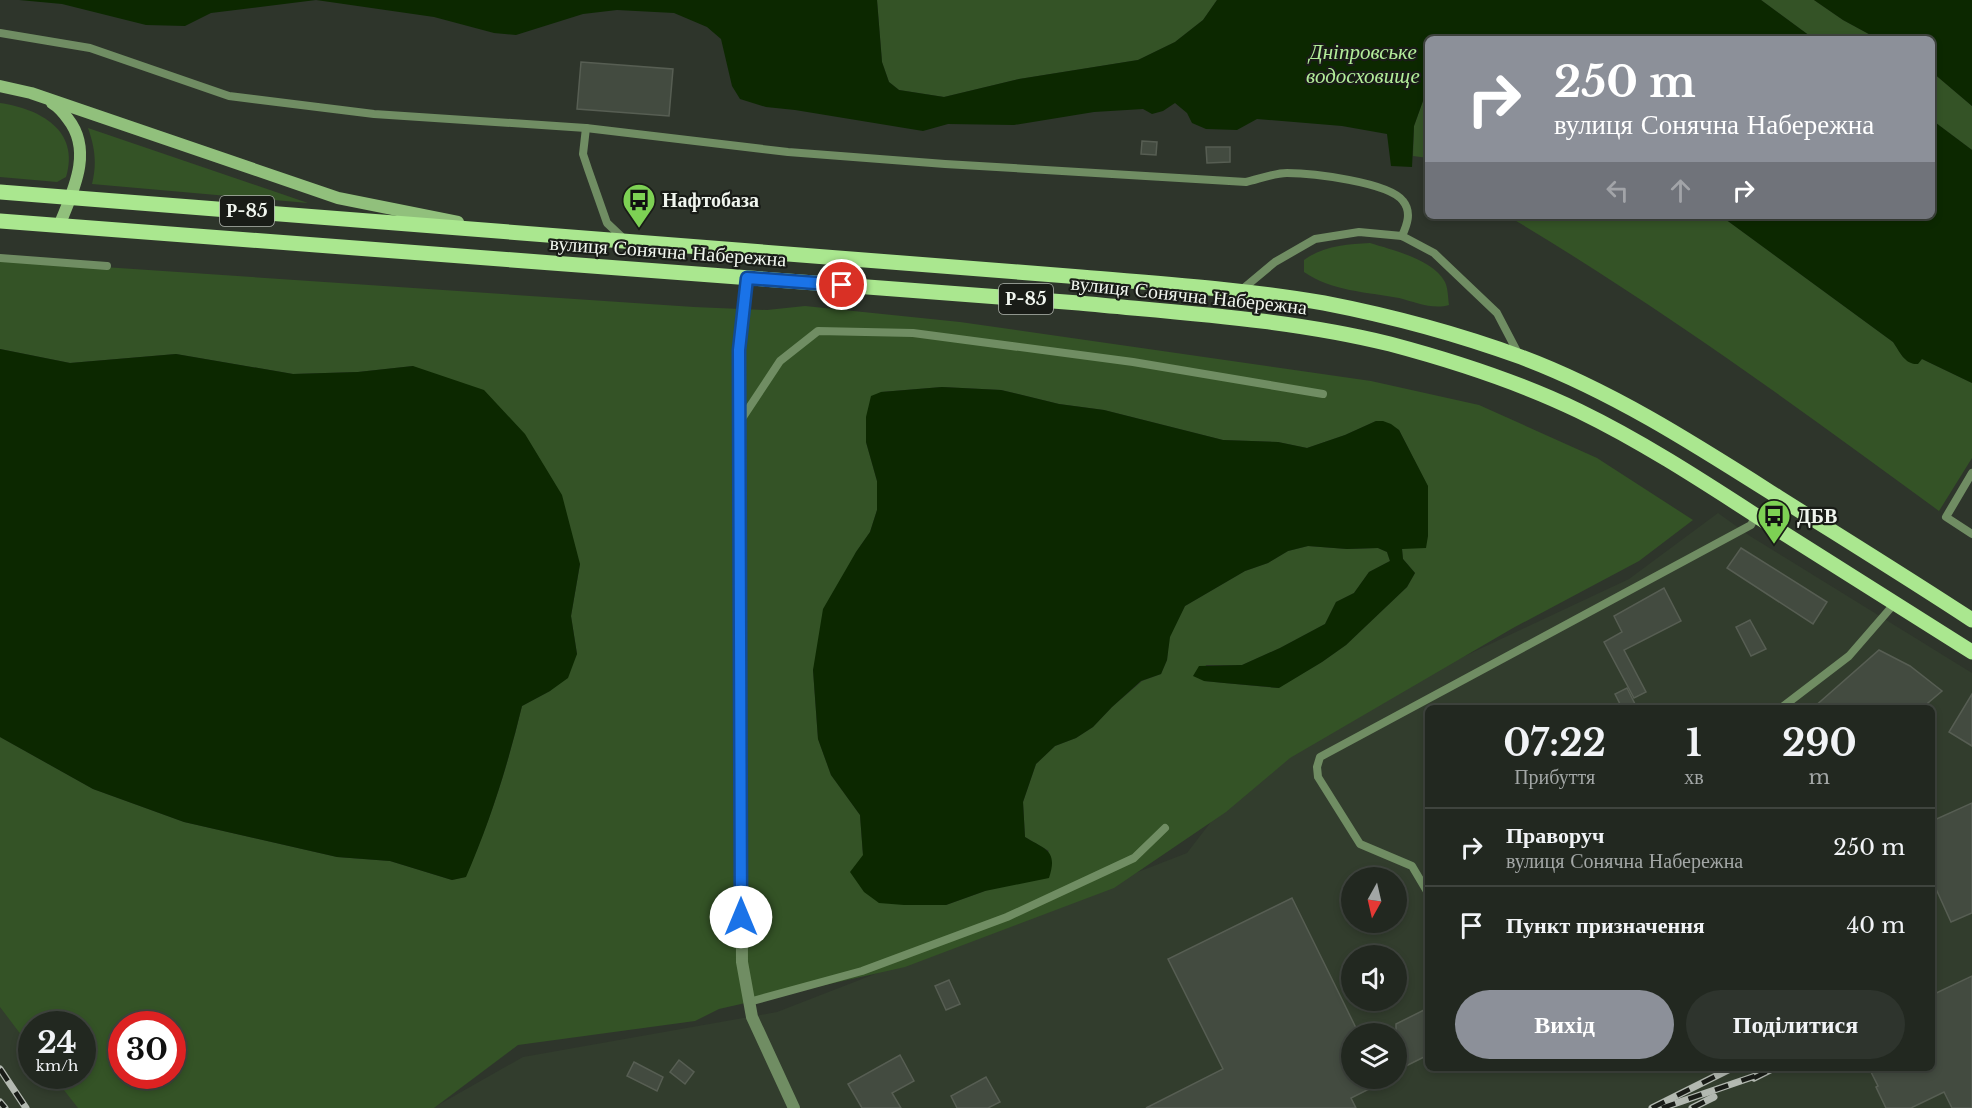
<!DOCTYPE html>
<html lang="uk">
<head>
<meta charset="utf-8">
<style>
  body { margin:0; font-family:"Libre Baskerville",serif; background:#2e342d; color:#f1f3f6; height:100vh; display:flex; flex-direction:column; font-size:22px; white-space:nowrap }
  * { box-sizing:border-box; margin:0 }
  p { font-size:20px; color:#a2a6a5 }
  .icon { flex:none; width:33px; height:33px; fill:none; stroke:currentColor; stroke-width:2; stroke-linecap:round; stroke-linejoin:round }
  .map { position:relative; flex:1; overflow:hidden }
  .details { position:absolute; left:1425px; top:705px; width:510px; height:366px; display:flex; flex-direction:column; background:#222820; border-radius:9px; box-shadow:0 3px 9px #0003,0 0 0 2px #3f443e }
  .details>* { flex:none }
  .banner { position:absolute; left:1425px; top:36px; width:510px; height:183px; border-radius:9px; box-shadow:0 3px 9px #0003,0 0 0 2px #3f443e; background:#8c9099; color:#fff; overflow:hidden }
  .needle { width:39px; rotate:188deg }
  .buttons { position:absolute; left:1341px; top:867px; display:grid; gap:12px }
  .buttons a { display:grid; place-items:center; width:66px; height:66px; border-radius:50%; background:#222820; box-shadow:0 3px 9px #0003,0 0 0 2px #3f443e; font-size:30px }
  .speed { position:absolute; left:18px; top:1011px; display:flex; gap:12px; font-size:30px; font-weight:700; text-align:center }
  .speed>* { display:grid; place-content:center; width:78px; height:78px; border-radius:50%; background:#222820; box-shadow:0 3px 9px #0003,0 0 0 2px #3f443e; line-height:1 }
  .speed small { font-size:15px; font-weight:400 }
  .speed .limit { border:9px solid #d22; background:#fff; color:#111 }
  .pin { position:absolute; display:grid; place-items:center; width:51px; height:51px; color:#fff; margin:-26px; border:3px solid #fff; border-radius:50%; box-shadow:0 2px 6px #0007 }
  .me { position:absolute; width:66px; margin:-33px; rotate:0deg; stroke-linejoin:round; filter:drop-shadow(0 0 4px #0008) }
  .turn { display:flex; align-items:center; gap:21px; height:126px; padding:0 30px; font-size:27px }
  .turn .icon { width:78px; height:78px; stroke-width:2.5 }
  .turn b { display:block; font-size:42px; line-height:51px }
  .lanes { display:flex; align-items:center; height:57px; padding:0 30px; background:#0003; justify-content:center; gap:30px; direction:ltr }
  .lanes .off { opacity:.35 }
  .eta { display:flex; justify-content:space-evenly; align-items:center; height:102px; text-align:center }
  .eta b { font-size:36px; font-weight:700; line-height:42px }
  .primary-button { display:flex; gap:12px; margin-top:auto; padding:12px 30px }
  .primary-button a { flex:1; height:69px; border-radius:36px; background:#8c9099; color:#fff; font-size:24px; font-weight:700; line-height:69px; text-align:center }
  .primary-button a+a { background:#2e342d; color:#f1f3f6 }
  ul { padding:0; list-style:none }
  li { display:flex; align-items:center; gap:18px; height:78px; padding:0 30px; border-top:2px solid #3f443e }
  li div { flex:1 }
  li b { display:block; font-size:22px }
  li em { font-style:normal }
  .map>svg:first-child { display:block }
</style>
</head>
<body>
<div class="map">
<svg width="1972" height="1108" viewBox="0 0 1972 1108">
  <rect width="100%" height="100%" fill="#2e352b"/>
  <g fill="#323d2d" fill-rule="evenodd">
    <path d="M1718 513 1750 536 1972 673V1108H433L523 1057 777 1012 1187 853 1267 749 1629 579ZM1428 708H1932V1068H1428ZM1352 878H1396V922H1352ZM1352 956H1396V1000H1352ZM1352 1034H1396V1078H1352Z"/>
    <path d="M0 999 31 1038 32 1076H62L88 1108H0Z"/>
  </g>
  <g fill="#345326" fill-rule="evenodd">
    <path d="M877 0H1217L1203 20 1175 42 1138 60 1019 79 944 97 899 90 889 82 882 62Z"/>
    <path d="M1761 0H1814L1843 20 1878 39H1814Z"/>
    <path d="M1932 72 1972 106V150L1932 120Z"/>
    <path d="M1428 87V158L1413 156 1414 126Z"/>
    <path d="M0 103C40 109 80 130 66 177L57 182 0 177Z"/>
    <path d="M88 128 308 203 92 184C97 163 95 148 88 128Z"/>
    <path d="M1508 216H1721L1893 342 1903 357 1922 359 1972 383V458L1939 511C1799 408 1657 305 1508 216Z"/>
    <path d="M1370 243C1392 250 1433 259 1445 282 1448 288 1448 298 1449 305 1433 310 1415 302 1399 298 1367 292 1331 291 1304 272V260C1323 246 1347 244 1370 243Z"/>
    <path d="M0 260 694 307 767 310 805 306 960 322 1371 381 1479 405 1597 458 1693 520 1639 561 1513 628 1290 758 1226 812 1114 888 905 967 719 1009 695 1021 518 1045 434 1108H78L53 1076H82V1024H32L31 1048 0 1007V737L93 789 184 822 337 857 390 861 452 880 465 877C490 823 508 764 522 706L550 691 577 654 571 616 580 564 413 366 358 372 293 374 176 354 70 363 0 349ZM942 387 1001 390 1059 404 1104 410 1223 440 1278 442 1307 448 1345 435 1376 421 1399 430 1428 487V536L1402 549 1403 559 1415 573 1407 587 1346 645 1322 662 1278 688 1204 681 1206 665H1242L1280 648 1325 624 1336 602 1354 593 1369 572 1390 561 1387 552 1378 548 1347 549 1308 546 1288 551 1268 563 1245 571 1185 606 1169 637 1167 660 1161 674 1142 681 1112 707 1093 727 1076 738 1055 746 1036 764 1023 802 1025 837 1049 851 985 891 946 905 863 855 860 815 831 775 818 739 813 670 856 552 870 532 877 510V481L866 442 881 392ZM122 1024H172V1076H122Z"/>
  </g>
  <g fill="#0c2800">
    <path d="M19 0H877L882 62 889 82 899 90 944 97 1019 79 1138 60 1175 42 1203 20 1217 0H1761L1814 39H1428V87L1414 126 1412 167 1391 166 1387 134 1342 126 1257 119 1237 130 1206 129 1192 123 1187 113 1175 103 1163 111 1152 114 1143 109 1094 112 1014 125 948 124 923 131 795 110 766 107 740 99 732 86 721 39 707 27 674 13 617 10 583 14 516 35 494 33 434 17 316 0 211 13 185 26 146 25 62 4Z"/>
    <path d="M1814 0H1972V106L1932 72V39H1878L1843 20Z"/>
    <path d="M1932 120 1972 150V383L1922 359 1918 364C1905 365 1900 352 1893 342L1721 216H1932Z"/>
    <path d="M0 349 70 363 176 354 293 374 358 372 413 366 484 390 525 434 562 495 580 564 571 616 577 654 568 678 550 691 522 706C508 764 490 822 466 877L452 880 390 861 337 857 184 822 93 789 0 737Z"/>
    <path d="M942 387 1001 390 1059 404 1104 410 1223 440 1278 442 1307 448 1345 435 1376 421H1383L1391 424 1399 430 1428 486V536L1426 548 1402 549 1403 559 1415 573 1407 587 1346 645 1322 662 1279 688 1224 683 1204 681 1193 676 1199 666 1242 665 1280 648 1325 624 1336 602 1354 593 1369 572 1390 561 1387 552 1378 548 1347 549 1308 546 1288 551 1268 563 1245 571 1185 606 1170 637 1167 660 1161 674 1141 681 1112 707 1093 727 1076 738 1055 746 1036 764 1023 802 1025 837C1046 850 1058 850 1049 878L985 891 946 905H904L879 903 864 892 850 872 863 855 860 815 831 775 818 739 813 670 823 609 856 552 870 532 877 510V481L866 442V417L871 396 881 392Z"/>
  </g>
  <g fill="#434b40" stroke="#575e53" stroke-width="1.5">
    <path d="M581 62 673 69 669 116 577 109Z"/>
    <path d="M1142 141 1157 142 1156 155 1141 154Z"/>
    <path d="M1206 147H1230V162L1207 163Z"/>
    <path d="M1741 548 1827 602 1813 624 1727 568Z"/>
    <path d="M1664 588 1681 621 1624 650 1646 692 1634 698 1604 642 1622 632 1614 616Z"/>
    <path d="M1750 620 1766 649 1751 656 1736 627Z"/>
    <path d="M1879 650 1910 666 1942 691 1922 708H1813Z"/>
    <path d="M1627 688 1637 708H1622L1615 694Z"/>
    <path d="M1972 694V746L1949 732Z"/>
    <path d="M1972 803V913L1951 922 1932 880V821Z"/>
    <path d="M1292 898 1359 1034H1352V1078H1391L1351 1098 1356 1108H1146L1223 1069 1168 959Z"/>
    <path d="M1972 976V1108H1952L1944 1092 1911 1108H1886L1876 1087 1878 1086 1869 1068H1932V995Z"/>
    <path d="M949 980 960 1004 946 1010 935 986Z"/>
    <path d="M1428 1008V1055L1396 1071V1024Z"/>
    <path d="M900 1055 914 1081 892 1093 901 1108H862L848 1084Z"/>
    <path d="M679 1060 694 1072 685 1084 670 1072Z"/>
    <path d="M634 1062 663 1077 657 1091 627 1076Z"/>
    <path d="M986 1077 1000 1102 988 1108H957L951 1096Z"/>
  </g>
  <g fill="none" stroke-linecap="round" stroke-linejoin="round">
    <g stroke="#708d63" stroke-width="8">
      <path d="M0 33 90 48 229 96 374 114 586 128 788 152 945 164 1246 182C1259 179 1274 173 1287 173 1311 173 1389 182 1403 201 1412 212 1407 225 1402 236"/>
      <path d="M586 128 583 154 588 169 607 223 625 240"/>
      <path d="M0 258 107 266"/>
      <path d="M1239 292 1275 262 1315 239 1359 232 1402 236 1434 253 1497 313 1520 357"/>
      <path d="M739 423 780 361 818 331 913 333 1133 362 1323 394"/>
      <path d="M1972 473 1946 517 1972 534"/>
      <path d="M1781 708 1849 656 1895 603"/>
      <path d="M1428 893 1412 866 1360 844 1318 777 1317 767 1320 757 1751 525 1756 515"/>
      <path d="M749 1002 862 971 1007 917 1134 858 1165 828"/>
    </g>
    <path stroke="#708d63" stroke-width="12" d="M747 278 739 350 742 962 752 1017 794 1108"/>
    <g stroke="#91c07c" stroke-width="12">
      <path d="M0 86 31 93 338 198 458 222"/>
      <path d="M52 103C59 107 63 112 68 119 94 152 72 193 59 226"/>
    </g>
    <g stroke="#aae78f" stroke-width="15">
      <path d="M0 192 1081 277C1162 284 1244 289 1324 303 1391 316 1458 334 1521 357 1612 391 1696 445 1778 497 1843 538 1908 578 1972 620"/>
      <path d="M0 221 1079 303C1182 313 1289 319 1390 344 1454 361 1519 382 1579 411 1645 443 1707 484 1769 524 1836 567 1904 609 1972 652"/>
    </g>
    <g stroke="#b3b9b1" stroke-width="7">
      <g id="rail">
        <path d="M0 1069 26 1108"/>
        <path d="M1754 1078 1774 1068"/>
        <path d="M0 1102 5 1108"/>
        <path d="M1652 1108 1732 1068"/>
        <path d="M1662 1108 1761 1074"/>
        <path d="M1692 1108 1714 1097"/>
      </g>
    </g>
    <use href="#rail" stroke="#191c17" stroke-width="4.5" stroke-dasharray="14" stroke-linecap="butt"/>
  </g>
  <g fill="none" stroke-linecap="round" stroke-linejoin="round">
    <g stroke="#114b97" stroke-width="15">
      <path id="route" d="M741 917 739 350 747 278 842 285"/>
    </g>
    <use href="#route" stroke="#1a73e8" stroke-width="10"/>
  </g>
  <defs>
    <g id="bus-pin" transform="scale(1.725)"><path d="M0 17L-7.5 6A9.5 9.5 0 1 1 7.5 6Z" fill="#7dd154" stroke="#191c17"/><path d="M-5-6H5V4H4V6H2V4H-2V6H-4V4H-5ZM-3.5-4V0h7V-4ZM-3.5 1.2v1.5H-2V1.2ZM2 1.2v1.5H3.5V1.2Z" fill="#111"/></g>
  </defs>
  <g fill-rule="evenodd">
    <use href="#bus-pin" x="639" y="200"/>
    <use href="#bus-pin" x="1774" y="516"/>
  </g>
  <g text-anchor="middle" stroke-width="4.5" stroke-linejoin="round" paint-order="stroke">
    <g fill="#191c17" stroke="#b0b5ae" stroke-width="1.5">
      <rect x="220" y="196" width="54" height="30" rx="4.5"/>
      <rect x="999" y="284" width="54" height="30" rx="4.5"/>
    </g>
    <g font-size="18" font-weight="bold" fill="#f1f6ef">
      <text x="247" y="217">Р-85</text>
      <text x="1026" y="305">Р-85</text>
    </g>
    <g font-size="20" font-weight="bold" fill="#f1f6ef" stroke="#191c17" text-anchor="start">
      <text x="662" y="207">Нафтобаза</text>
      <text x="1797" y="523">ДБВ</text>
    </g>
    <g font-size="20" fill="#f1f6ef" stroke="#191c17">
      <text transform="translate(668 251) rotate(4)" y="7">вулиця Сонячна Набережна</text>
      <text transform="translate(1189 295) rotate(6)" y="7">вулиця Сонячна Набережна</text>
    </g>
    <g font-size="21" font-style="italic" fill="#b3ed9a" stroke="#191c17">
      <text x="1363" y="59">Дніпровське<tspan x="1363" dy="24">водосховище</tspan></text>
    </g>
  </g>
</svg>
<div class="buttons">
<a><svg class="needle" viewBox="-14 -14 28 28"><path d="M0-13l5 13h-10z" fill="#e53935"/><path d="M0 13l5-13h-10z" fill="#a2a6a5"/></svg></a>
<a><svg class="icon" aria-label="sound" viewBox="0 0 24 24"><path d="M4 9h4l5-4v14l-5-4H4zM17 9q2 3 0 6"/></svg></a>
<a><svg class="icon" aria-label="layers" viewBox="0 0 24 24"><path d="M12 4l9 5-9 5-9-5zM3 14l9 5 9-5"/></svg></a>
</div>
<div class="speed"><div>24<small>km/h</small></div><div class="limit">30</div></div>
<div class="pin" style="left:842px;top:285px;background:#d93025"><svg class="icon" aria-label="arrive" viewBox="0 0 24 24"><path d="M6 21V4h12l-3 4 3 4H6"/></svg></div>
<svg class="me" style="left:741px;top:917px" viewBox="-20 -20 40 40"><circle r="19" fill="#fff"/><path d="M0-13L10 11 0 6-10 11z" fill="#1a73e8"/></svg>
<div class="banner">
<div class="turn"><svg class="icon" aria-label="right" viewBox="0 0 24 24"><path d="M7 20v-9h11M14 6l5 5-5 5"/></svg><div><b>250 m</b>вулиця Сонячна Набережна</div></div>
<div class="lanes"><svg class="icon off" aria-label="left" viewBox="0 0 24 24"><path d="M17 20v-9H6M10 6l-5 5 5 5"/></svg><svg class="icon off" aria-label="ahead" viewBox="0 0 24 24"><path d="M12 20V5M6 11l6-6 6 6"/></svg><svg class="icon" aria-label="right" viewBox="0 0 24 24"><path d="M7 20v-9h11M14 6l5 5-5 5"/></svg></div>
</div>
<section class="details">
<div class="eta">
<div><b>07:22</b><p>Прибуття</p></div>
<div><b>1</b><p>хв</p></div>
<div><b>290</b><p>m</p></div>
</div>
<ul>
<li><svg class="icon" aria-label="right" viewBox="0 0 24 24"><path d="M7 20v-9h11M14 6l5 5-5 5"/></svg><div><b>Праворуч</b><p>вулиця Сонячна Набережна</p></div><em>250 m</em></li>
<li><svg class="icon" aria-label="arrive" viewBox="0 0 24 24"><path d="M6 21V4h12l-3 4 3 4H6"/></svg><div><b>Пункт призначення</b></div><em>40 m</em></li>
</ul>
<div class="primary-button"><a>Вихід</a><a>Поділитися</a></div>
</section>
</div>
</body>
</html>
